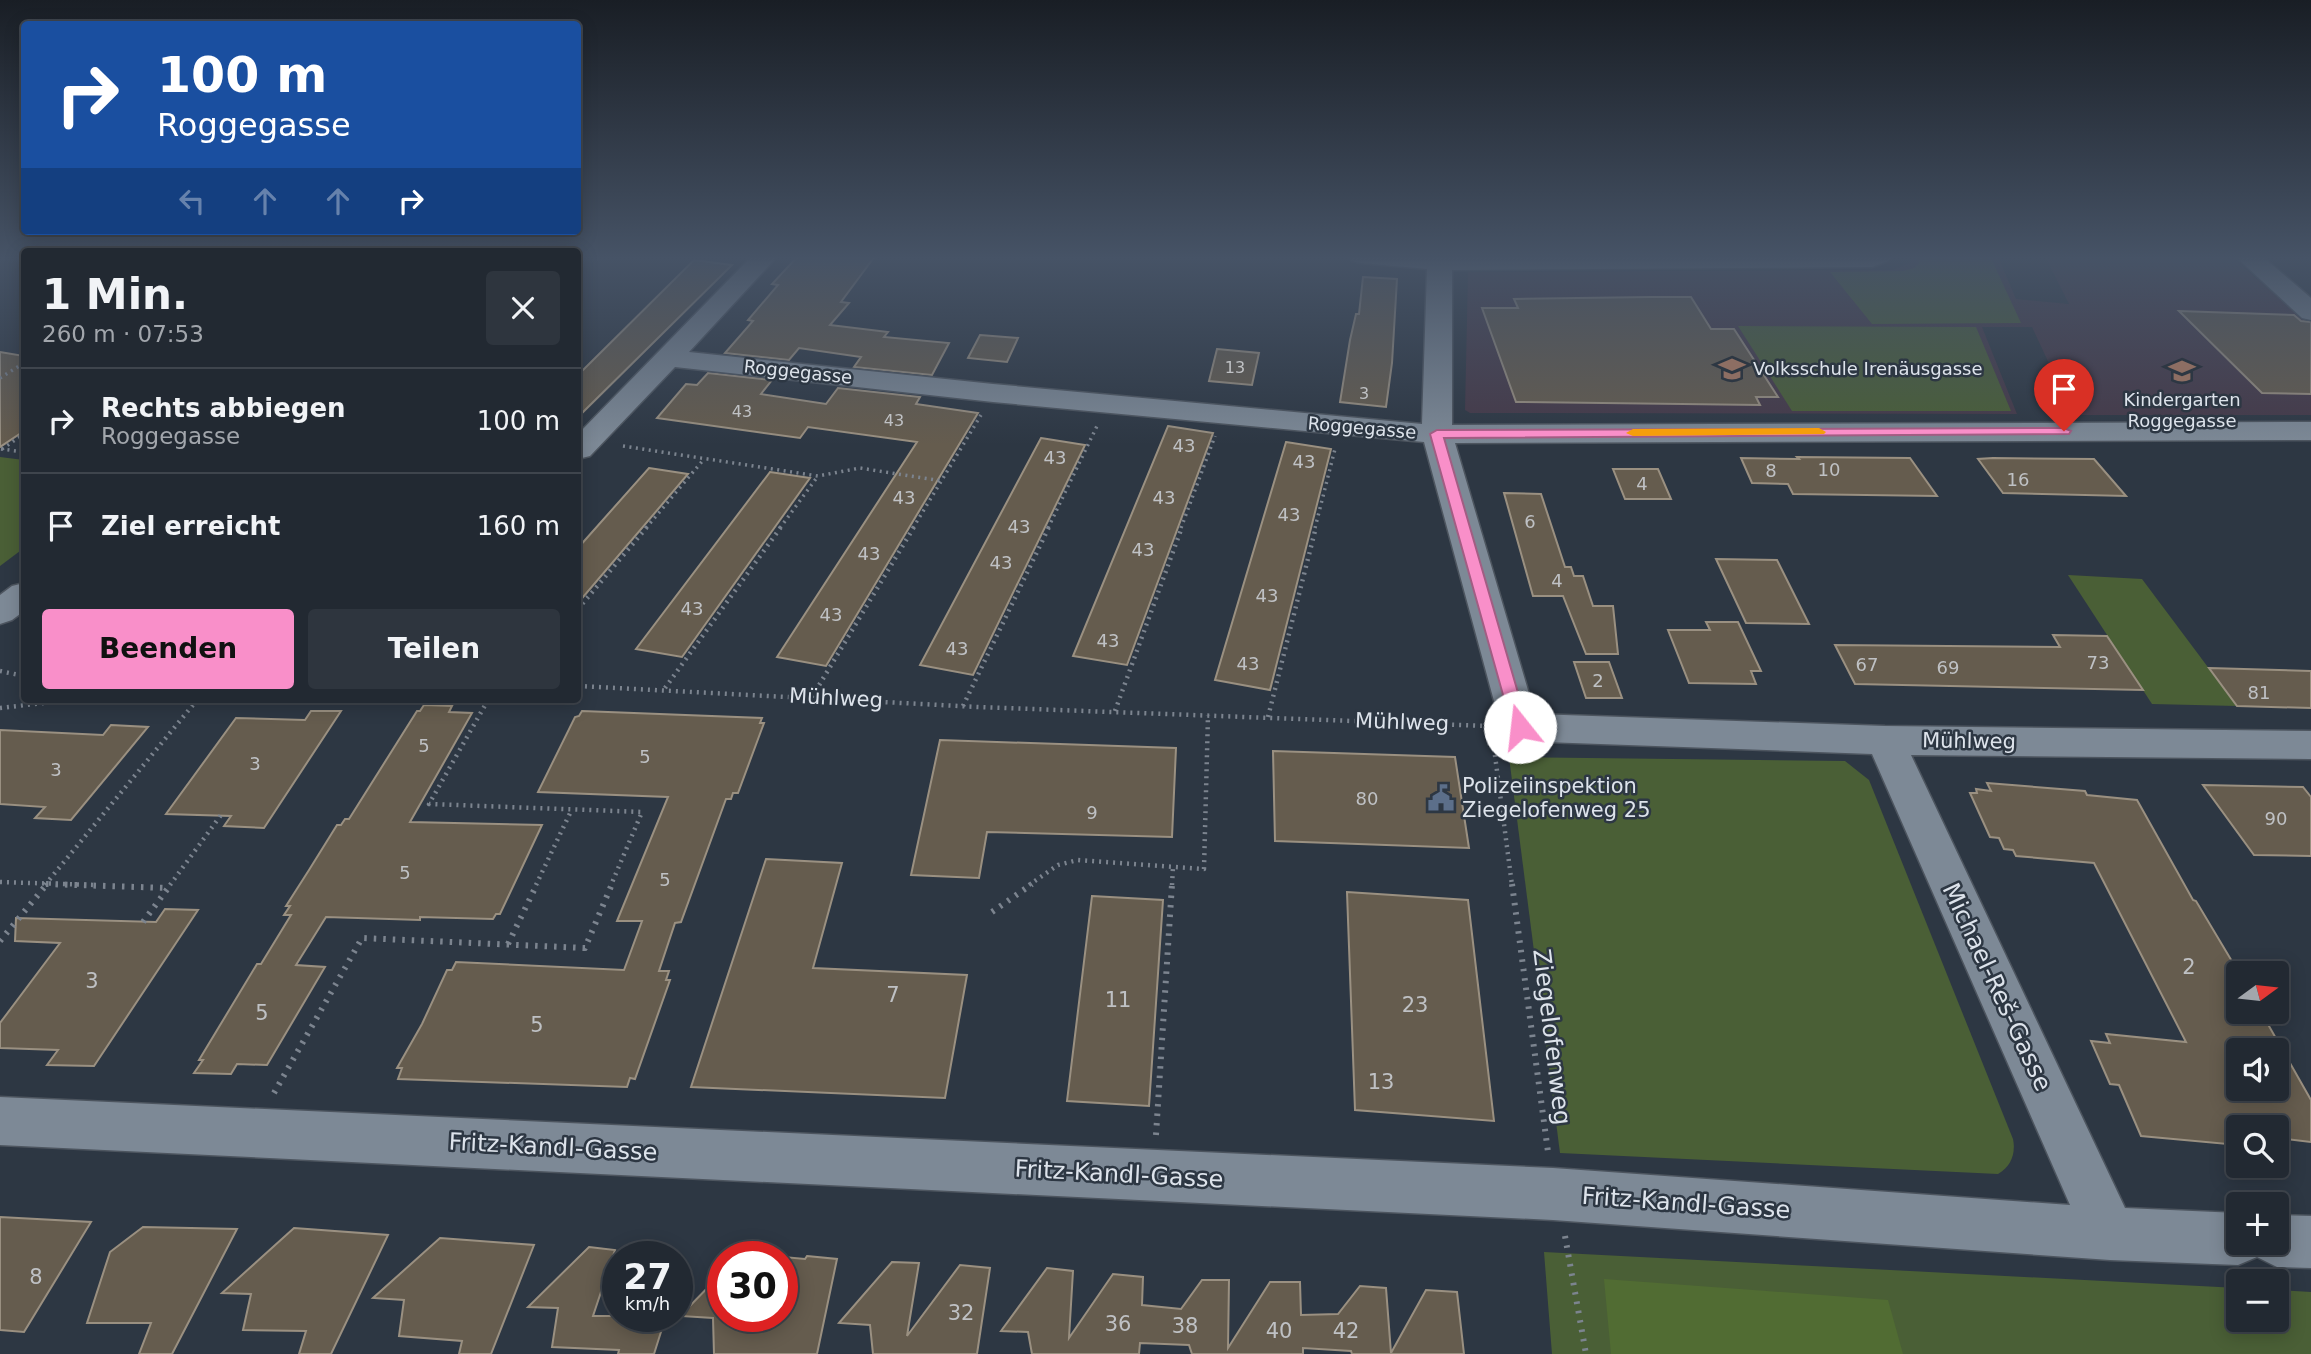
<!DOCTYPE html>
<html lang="de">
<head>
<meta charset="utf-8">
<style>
  body { margin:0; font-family:"DejaVu Sans",sans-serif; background:#2e353e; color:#f1f3f6; height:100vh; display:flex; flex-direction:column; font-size:26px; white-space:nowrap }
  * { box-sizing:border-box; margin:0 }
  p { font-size:23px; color:#a2a6ac }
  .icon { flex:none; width:38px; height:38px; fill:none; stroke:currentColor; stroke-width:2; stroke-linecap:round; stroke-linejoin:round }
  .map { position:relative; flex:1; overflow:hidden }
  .panel { position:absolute; left:21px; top:248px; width:560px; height:455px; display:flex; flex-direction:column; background:#222932; border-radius:7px; box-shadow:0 4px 18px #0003,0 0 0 2px #3f454d }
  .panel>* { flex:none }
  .hud { position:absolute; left:21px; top:21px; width:560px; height:214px; border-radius:7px; box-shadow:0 4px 18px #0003,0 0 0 2px #3f454d; background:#1a4fa0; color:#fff; overflow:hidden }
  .needle { width:46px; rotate:75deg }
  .buttons { position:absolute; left:2226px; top:961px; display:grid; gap:14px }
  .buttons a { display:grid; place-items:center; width:63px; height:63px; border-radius:7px; background:#222932; box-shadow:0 4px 18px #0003,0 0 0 2px #3f454d; font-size:35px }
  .speed { position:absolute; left:602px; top:1241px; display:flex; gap:14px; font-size:35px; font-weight:700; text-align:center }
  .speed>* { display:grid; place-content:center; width:91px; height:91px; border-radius:50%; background:#222932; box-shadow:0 4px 18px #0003,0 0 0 2px #3f454d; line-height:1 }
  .speed small { font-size:18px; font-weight:400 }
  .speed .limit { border:10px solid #d22; background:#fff; color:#111 }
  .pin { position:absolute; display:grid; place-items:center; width:60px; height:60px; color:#fff; margin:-72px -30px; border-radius:50% 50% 50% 0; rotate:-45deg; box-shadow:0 0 7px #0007 }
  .pin .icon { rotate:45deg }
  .me { position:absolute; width:77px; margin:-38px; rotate:344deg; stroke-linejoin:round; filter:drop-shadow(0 0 5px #0008) }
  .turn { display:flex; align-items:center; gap:24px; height:147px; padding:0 21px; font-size:32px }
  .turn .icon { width:91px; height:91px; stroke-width:2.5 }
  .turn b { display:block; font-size:49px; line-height:60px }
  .lanes { display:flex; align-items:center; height:66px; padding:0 21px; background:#0003; justify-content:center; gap:35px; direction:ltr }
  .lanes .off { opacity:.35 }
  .round { display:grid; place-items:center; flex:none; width:74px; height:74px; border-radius:7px; background:#2e353e }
  .overview { display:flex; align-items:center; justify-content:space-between; height:119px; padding:0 21px }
  h1 { font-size:42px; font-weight:600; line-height:52px }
  .cta { display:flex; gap:14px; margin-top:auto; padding:14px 21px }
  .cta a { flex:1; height:80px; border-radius:7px; background:#f98fc9; color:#111; font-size:28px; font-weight:600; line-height:80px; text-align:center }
  .cta a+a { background:#2e353e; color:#f1f3f6 }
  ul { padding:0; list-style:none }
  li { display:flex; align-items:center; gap:21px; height:105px; padding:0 21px; border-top:2px solid #3f454d }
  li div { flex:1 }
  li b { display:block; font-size:26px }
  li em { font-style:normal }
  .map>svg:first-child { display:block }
</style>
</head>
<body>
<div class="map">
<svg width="2311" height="1354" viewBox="0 0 2311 1354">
  <rect width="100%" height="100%" fill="#2d3743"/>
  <path fill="#453948" d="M1913 256H1998L2016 299 2069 304 2045 256H2231L2311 326V415H2073L2032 327H1982L2017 414 1470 413 1465 410 1468 272 1893 270 1910 263Z"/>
  <g fill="#4a5f36">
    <path d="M1918 256H1990L2021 323 1872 324 1830 272 1903 271 1914 268 1919 263Z"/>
    <path d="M1738 326 1976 327 2011 411H1792Z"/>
    <path d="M0 457 24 460V548L0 566Z"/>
    <path d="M2068 575 2142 579 2237 706 2152 704Z"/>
    <path d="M1509 757 1845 761 1869 780 2013 1139C2016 1153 2011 1167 1998 1174L1560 1153Z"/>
    <path d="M1544 1252 2238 1288V1320H2277V1290L2311 1292V1354H1552Z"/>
  </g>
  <path fill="#516c33" d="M1604 1279 1888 1300 1903 1354H1611Z"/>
  <g fill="#655c4e" stroke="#9a9081" stroke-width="2" fill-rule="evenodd">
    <path d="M798 256H875L841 302 849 303 830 325 888 332 884 337 949 343 932 375 854 367 861 357 799 348 789 360 725 353 753 321 748 320 778 285 772 284Z"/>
    <path d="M694 260 732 265 578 417V375Z"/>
    <path d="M1363 277 1397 279 1392 363 1386 407 1340 402 1350 340 1356 314H1359Z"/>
    <path d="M1650 297H1691L1711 329H1734L1778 397H1756L1760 405 1516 402 1482 308H1518L1514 299Z"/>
    <path d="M2179 311 2294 315 2301 321 2311 322V394L2262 393Z"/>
    <path d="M980 335 1018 338 1007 362 968 358Z"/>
    <path d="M1217 349 1259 353 1252 385 1209 381Z"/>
    <path d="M0 352 24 356V431L0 447Z"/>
    <path d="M708 373 772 380 761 394 826 404 838 388 920 397 916 404 978 413 826 666 777 657 917 442 808 427 800 438 657 418 686 384 697 385Z"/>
    <path d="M1168 426 1213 433 1127 665 1073 656Z"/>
    <path d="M1041 438 1085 445 973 675 920 665Z"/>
    <path d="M1286 442 1331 449 1270 690 1215 680Z"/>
    <path d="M1797 457 1910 458 1937 496 1793 494 1788 484 1752 483 1741 458 1799 459Z"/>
    <path d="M1993 458 2094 459 2126 496 2003 493 1978 459Z"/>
    <path d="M649 468 688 474 578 603V548Z"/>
    <path d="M1613 469H1658L1671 499H1625Z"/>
    <path d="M770 472 810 478 682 657 636 649Z"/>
    <path d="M1504 493 1541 494 1565 567H1571L1574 576H1583L1593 606H1613L1618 654H1586L1563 596H1533Z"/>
    <path d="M1716 559 1777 560 1809 624 1746 623Z"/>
    <path d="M1706 622H1738L1761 671H1751L1756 684 1689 683 1668 630H1710Z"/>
    <path d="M2053 635 2107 636 2143 690 1855 684 1835 645 2060 647Z"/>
    <path d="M1574 662H1609L1622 698H1586Z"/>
    <path d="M2209 668 2311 671V708L2237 706Z"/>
    <path d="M424 705 452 706 449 712 472 713 410 822 542 825 500 914H496L493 919 420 917V920L326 917 296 965 325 967 267 1065 237 1064 231 1074 194 1073 203 1060H199L257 964H261L291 915H284L290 906H286L309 870 337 825H341L345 819H349L417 711H420Z"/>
    <path d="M311 711H341L264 828 224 826 231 816 166 814 236 718 305 720Z"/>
    <path d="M582 711 762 718 760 723H764L738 793H733L731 799H726L681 922 675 923 659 971H669L666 980H670L635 1079 630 1078 627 1087 398 1079 402 1068H397L422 1024 447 970H452L456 962 624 970 642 921H617L668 797 538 792 575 717 579 716Z"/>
    <path d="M111 725 148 727 71 820 35 818 45 807 0 804V730L103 735Z"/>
    <path d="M940 740 1176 748 1172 837 987 832 979 878 911 875Z"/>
    <path d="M1273 751 1455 757 1469 848 1275 841Z"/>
    <path d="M1987 783 2085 791 2087 795 2137 800 2193 900 2196 901 2239 973 2238 1012H2261L2311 1100V1142L2277 1138V1127H2238V1145L2141 1136 2119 1085 2110 1084 2091 1041 2110 1043 2106 1034 2186 1042 2094 863 2016 856 2013 850 2004 849 1999 838 1990 837 1970 793H1977L1976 789 1991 791ZM2238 1050H2277V1088H2238Z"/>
    <path d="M2203 785 2303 787 2311 797V856L2254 855Z"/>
    <path d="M766 859 842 863 813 968 967 975 945 1098 691 1087Z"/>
    <path d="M1347 892 1468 900 1494 1121 1355 1110Z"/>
    <path d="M1092 896 1163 900 1149 1106 1067 1101Z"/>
    <path d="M165 909 198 910 94 1066 47 1065 58 1050 0 1048V1023L60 943 15 941 16 918 156 922Z"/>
    <path d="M0 1217 91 1222 24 1332 0 1330Z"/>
    <path d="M143 1227 237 1229 172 1354H139L151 1323H87L110 1252Z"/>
    <path d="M294 1228 388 1235 331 1354H299L306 1331 243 1330 251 1294 222 1293Z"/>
    <path d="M440 1238 534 1245 491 1354H459L462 1341 399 1336 404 1300 373 1298Z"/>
    <path d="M589 1247 615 1250 593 1316H666L654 1354H618L619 1350 552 1347 558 1308 528 1307Z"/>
    <path d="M807 1256 837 1259 817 1354H714L713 1318 680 1316 723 1272V1316H782L784 1257 805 1259Z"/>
    <path d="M892 1262 919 1263 907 1336 960 1265 990 1268 977 1354H873L870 1325 839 1323Z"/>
    <path d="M1047 1268 1073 1271 1069 1338 1113 1274 1143 1277 1142 1305 1181 1309 1202 1280H1229L1228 1348 1270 1282H1300L1301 1315 1338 1314 1360 1286 1386 1288 1391 1353 1426 1290 1457 1292 1464 1354H1352L1351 1351 1303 1348V1354H1192L1189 1345 1140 1343 1139 1354H1032L1028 1332 1001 1331Z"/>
  </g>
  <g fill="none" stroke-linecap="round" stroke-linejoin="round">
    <g stroke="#4d555f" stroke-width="3">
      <g id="minor">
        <path d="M752 256H778L689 352 993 384 1422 424 1427 269 1361 263 1352 261 1349 256H1891L1888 261 1872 267 1452 270V425L2311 422V440L1455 443 1535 714 1885 726 2311 731V759L1911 755 2125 1208 2238 1213V1242H2277V1215L2311 1216V1268L2277 1267 2257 1257 2238 1265 2110 1260 1553 1220 0 1145V1097L1553 1168 2070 1205 1872 754 1520 741 1507 737 1501 727 1424 442 993 402 675 367 590 456 578 459V434Z"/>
        <path d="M2235 256H2262L2311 298V320L2302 318Z"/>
        <path d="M24 583V611L12 620 0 624V595L12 586Z"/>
      </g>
    </g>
    <g stroke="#7c848f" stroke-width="3.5" stroke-dasharray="2 4.5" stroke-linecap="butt">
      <path d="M0 378 24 363"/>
      <path d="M623 446 818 476 860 468 942 481"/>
      <path d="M1 449 24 452"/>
      <path d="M2 449 24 434"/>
      <path d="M646 528 704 459"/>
      <path d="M780 528 818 476"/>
      <path d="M913 528 981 415"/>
      <path d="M1048 528 1097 426"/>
      <path d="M1181 528 1215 436"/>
      <path d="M1315 528 1335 449"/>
    </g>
    <g stroke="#7c848f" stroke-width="4.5" stroke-dasharray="2 5" stroke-linecap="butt">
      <path d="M578 609 647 527"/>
      <path d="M0 671 24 676"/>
      <path d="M578 686 978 707 1486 726"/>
      <path d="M665 688 781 527"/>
      <path d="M812 697 914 527"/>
      <path d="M488 700 429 804 642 812 611 885"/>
      <path d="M963 706 1049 527"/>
      <path d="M0 708 70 700"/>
      <path d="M1115 711 1182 527"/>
      <path d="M1268 717 1316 527"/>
      <path d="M1494 748 1512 885"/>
      <path d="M0 882 95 885"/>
      <path d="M45 885 197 700"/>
      <path d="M170 885 221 815"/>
      <path d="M536 885 572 809"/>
      <path d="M1029 885 1058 865 1078 860 1204 869 1208 715"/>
      <path d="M1172 885 1173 867"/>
    </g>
    <g stroke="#7c848f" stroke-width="6" stroke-dasharray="2.5 7" stroke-linecap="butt">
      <path d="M46 884 168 888"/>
      <path d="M1512 884 1548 1152"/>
      <path d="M992 912 1032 884"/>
      <path d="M143 922 171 884"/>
      <path d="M0 941 47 884"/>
      <path d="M508 944 537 884"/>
      <path d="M274 1093 362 938 585 948 612 884"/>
      <path d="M1156 1135 1172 884"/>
      <path d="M1565 1236 1586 1354"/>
    </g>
    <use href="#minor" fill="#7d8996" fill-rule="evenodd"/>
  </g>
  <linearGradient id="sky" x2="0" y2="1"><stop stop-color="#191e25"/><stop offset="0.58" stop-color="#465366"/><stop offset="1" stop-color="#465366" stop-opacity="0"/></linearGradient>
  <rect width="2311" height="445" fill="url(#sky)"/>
  <path fill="#f98fc9" stroke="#a25d83" stroke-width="2" d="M2064 428 2071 431 2069 434 1444 438 1528 727 1520 733 1512 727 1430 434 1437 430Z"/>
  <path fill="#f59e0b" d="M1819 428 1826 432 1824 434 1633 436 1626 433 1633 429Z"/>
  <defs>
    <g id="school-bare" transform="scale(2.1)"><path d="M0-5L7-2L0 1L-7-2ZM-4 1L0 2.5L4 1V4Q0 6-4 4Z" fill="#8d6e63" stroke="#2d3743" stroke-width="2.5" paint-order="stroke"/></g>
    <g id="civic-bare" transform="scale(2.1)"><path d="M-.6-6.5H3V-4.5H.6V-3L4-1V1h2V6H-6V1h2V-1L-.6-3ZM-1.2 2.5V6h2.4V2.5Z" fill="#5c6f8a" stroke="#2d3743" stroke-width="2.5" paint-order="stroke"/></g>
  </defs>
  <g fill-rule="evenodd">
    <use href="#school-bare" x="1732" y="369"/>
    <use href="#school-bare" x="2182" y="371"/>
    <use href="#civic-bare" x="1441" y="798"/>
  </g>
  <g text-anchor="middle" stroke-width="5" stroke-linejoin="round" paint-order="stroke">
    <g font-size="16" fill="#bfc1c4">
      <text x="1235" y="373">13</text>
      <text x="1364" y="399">3</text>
      <text x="742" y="417">43</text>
      <text x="894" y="426">43</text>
    </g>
    <g font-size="18" fill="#dde3eb" stroke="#2d3743" text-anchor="start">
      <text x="1753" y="375">Volksschule Irenäusgasse</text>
      <text x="2182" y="406" text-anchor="middle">Kindergarten<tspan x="2182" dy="21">Roggegasse</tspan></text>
    </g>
    <g font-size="18" fill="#dde3eb" stroke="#2d3743">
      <text transform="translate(798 372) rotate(6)" y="6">Roggegasse</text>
      <text transform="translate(1362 428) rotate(5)" y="6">Roggegasse</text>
    </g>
    <g font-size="18" fill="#bfc1c4">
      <text x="1184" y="452">43</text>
      <text x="1055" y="464">43</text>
      <text x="1304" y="468">43</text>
      <text x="1829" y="476">10</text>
      <text x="1771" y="477">8</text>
      <text x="2018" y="486">16</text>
      <text x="1642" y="490">4</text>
      <text x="904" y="504">43</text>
      <text x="1164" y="504">43</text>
      <text x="1289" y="521">43</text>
      <text x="1530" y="528">6</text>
      <text x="1019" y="533">43</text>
      <text x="1143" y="556">43</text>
      <text x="869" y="560">43</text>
      <text x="1001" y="569">43</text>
      <text x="1557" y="587">4</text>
      <text x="1267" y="602">43</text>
      <text x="692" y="615">43</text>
      <text x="831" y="621">43</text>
      <text x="1108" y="647">43</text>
      <text x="957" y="655">43</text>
      <text x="2098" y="669">73</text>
      <text x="1248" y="670">43</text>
      <text x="1867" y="671">67</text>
      <text x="1948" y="674">69</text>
      <text x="1598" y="687">2</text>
      <text x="2259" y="699">81</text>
      <text x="424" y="752">5</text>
      <text x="645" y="763">5</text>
      <text x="255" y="770">3</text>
      <text x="56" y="776">3</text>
      <text x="1367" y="805">80</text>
      <text x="1092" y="819">9</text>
      <text x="2276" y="825">90</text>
      <text x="405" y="879">5</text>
      <text x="665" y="886">5</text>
    </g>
    <g font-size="21" fill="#dde3eb" stroke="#2d3743">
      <text transform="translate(836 698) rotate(3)" y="7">Mühlweg</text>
      <text transform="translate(1402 722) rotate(2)" y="7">Mühlweg</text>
      <text transform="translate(1969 741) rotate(1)" y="7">Mühlweg</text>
    </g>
    <g font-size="21" fill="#dde3eb" stroke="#2d3743" text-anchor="start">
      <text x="1462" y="793">Polizeiinspektion<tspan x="1462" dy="24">Ziegelofenweg 25</tspan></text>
    </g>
    <g font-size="21" fill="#bfc1c4">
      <text x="2189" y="974">2</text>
      <text x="92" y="988">3</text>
      <text x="893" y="1002">7</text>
      <text x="1118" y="1007">11</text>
      <text x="1415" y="1012">23</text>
      <text x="262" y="1020">5</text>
      <text x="537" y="1032">5</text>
      <text x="1381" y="1089">13</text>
      <text x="36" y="1284">8</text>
      <text x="961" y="1320">32</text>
      <text x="1118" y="1331">36</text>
      <text x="1185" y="1333">38</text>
      <text x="1279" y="1338">40</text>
      <text x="1346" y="1338">42</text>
    </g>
    <g font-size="24" fill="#dde3eb" stroke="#2d3743">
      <text transform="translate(1997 987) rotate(65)" y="8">Michael-Reš-Gasse</text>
      <text transform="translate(1552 1037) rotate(83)" y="8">Ziegelofenweg</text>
      <text transform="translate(553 1147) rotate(3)" y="8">Fritz-Kandl-Gasse</text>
      <text transform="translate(1119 1174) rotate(3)" y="8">Fritz-Kandl-Gasse</text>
      <text transform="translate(1686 1203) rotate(4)" y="8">Fritz-Kandl-Gasse</text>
    </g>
  </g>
</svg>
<div class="buttons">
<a><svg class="needle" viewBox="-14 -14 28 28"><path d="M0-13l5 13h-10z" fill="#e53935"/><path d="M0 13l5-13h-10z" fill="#a2a6ac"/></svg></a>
<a><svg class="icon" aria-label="sound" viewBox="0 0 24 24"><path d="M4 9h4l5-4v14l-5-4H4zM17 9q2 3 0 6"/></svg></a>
<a><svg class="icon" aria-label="search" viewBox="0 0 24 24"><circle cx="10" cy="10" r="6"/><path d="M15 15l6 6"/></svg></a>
<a>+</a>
<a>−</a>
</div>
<div class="speed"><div>27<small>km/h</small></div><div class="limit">30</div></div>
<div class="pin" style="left:2064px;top:431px;background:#d93025"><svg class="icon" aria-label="arrive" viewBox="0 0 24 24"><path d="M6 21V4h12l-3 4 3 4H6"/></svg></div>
<svg class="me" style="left:1520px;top:727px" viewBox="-20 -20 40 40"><circle r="19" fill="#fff"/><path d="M0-13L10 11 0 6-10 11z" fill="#f98fc9"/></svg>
<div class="hud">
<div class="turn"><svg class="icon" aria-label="right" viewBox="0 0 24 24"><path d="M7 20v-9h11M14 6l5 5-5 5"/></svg><div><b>100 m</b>Roggegasse</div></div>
<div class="lanes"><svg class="icon off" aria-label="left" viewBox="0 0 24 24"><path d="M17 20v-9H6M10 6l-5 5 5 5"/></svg><svg class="icon off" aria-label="ahead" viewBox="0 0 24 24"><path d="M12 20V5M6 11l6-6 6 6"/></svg><svg class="icon off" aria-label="ahead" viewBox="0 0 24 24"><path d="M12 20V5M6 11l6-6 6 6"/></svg><svg class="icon" aria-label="right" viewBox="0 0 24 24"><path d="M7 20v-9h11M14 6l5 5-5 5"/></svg></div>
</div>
<section class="panel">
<div class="overview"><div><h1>1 Min.</h1><p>260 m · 07:53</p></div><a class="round"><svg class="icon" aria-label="close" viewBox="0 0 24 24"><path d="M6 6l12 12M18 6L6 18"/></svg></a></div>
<ul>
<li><svg class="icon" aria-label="right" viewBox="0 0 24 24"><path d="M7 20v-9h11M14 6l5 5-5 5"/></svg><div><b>Rechts abbiegen</b><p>Roggegasse</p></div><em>100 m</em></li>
<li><svg class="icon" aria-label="arrive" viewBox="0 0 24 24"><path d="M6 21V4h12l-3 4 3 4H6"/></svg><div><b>Ziel erreicht</b></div><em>160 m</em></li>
</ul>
<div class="cta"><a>Beenden</a><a>Teilen</a></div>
</section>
</div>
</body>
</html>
